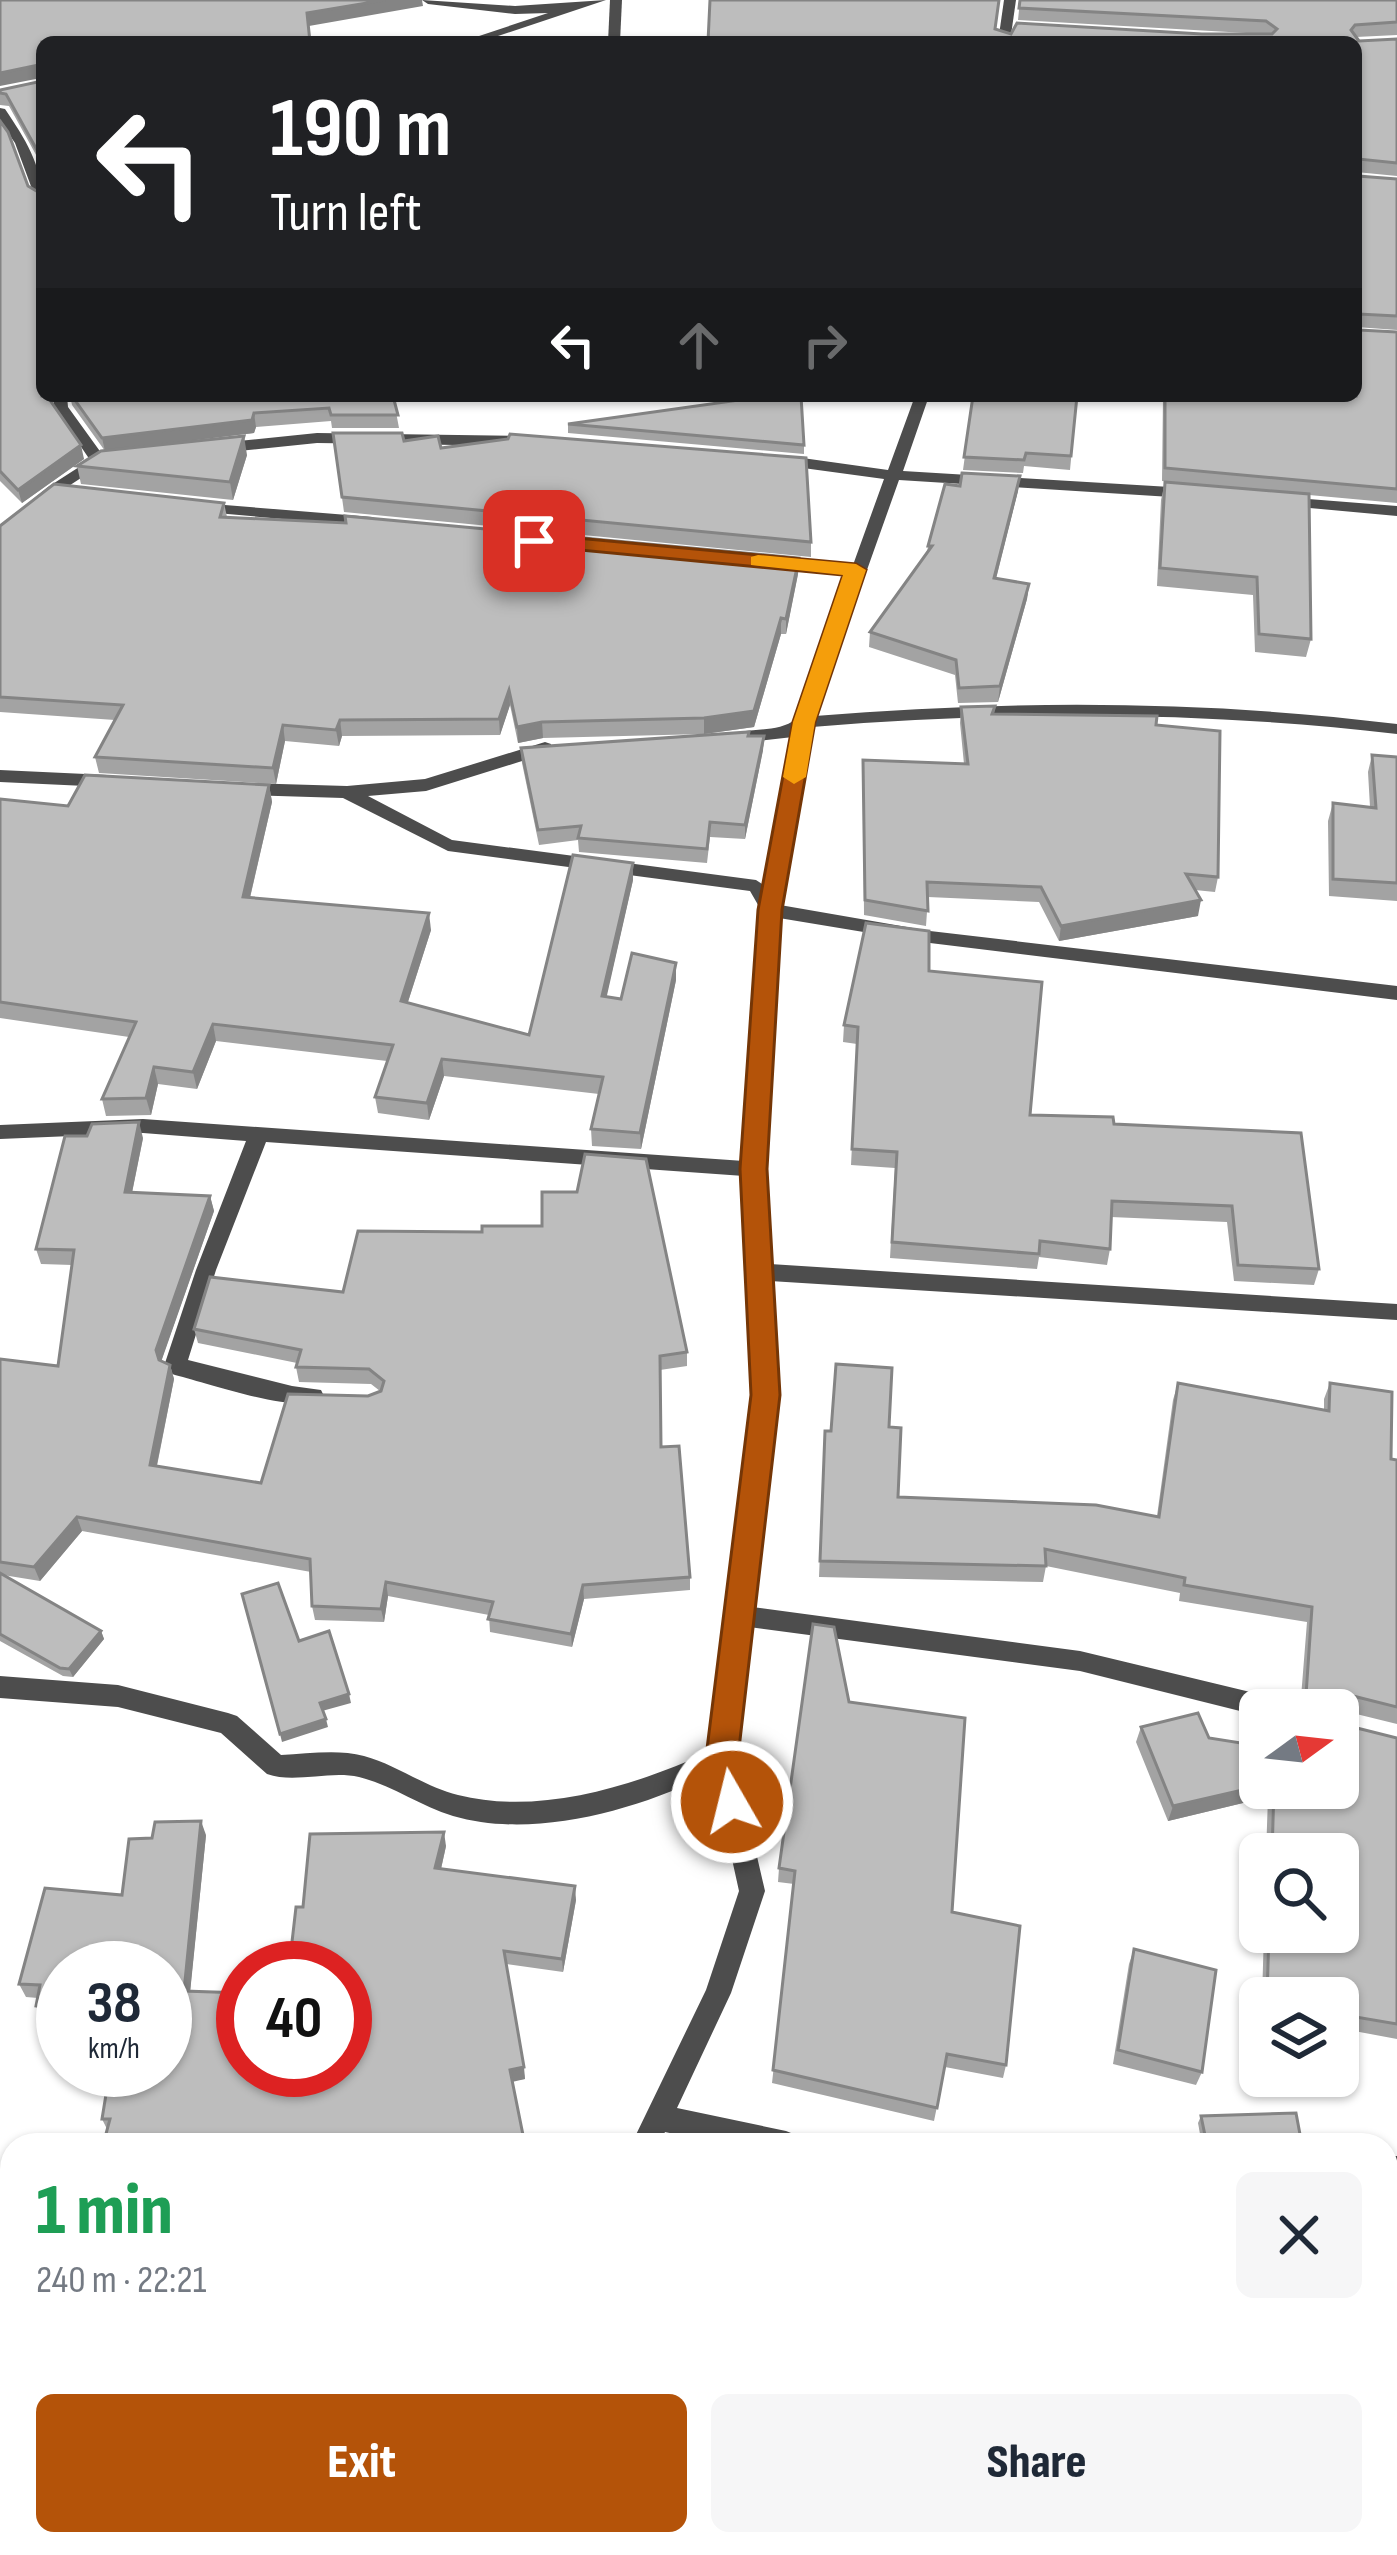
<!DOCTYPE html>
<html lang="en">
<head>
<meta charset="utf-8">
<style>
  body { margin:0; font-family:"Sofia Sans Condensed",sans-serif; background:#f6f6f7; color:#1f2937; height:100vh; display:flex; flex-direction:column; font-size:45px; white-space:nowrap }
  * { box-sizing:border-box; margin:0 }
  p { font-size:39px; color:#747a83 }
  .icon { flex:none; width:66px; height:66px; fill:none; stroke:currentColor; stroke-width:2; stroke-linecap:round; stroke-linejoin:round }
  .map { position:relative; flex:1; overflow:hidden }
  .panel { position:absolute; left:0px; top:2133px; width:1398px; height:423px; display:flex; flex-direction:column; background:#fff; border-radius:36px 36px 0 0; box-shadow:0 3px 9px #0004 }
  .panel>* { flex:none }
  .guide { position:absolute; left:36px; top:36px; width:1326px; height:366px; border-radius:18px; box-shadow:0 3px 9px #0004; background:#202124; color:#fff; overflow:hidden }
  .needle { width:78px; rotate:75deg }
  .buttons { position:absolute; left:1239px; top:1689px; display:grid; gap:24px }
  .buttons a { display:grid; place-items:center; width:120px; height:120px; border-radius:18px; background:#fff; box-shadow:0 3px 9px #0004; font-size:60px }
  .speed { position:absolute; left:36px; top:1941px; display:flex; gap:24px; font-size:60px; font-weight:700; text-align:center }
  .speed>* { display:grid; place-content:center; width:156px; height:156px; border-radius:50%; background:#fff; box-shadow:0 3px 9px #0004; line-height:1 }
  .speed small { font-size:30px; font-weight:400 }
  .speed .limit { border:18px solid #d22; background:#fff; color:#111 }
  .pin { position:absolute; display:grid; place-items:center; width:102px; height:102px; color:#fff; margin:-51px; border-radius:24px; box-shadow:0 6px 18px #0006 }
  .me { position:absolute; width:132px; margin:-66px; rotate:352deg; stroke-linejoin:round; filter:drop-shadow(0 0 9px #0008) }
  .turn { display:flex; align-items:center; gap:42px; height:252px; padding:0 36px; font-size:54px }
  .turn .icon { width:156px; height:156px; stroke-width:2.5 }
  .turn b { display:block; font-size:84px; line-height:102px }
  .lanes { display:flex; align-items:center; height:114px; padding:0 36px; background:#0003; justify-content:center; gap:60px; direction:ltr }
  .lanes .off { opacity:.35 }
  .round { display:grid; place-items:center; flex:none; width:126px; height:126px; border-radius:18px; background:#f6f6f7 }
  .headline { display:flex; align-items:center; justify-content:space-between; height:204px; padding:0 36px }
  h1 { font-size:72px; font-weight:800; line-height:90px; color:#1e9e55 }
  .button { display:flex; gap:24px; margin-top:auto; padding:24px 36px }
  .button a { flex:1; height:138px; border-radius:18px; background:#b45309; color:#fff; font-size:48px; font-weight:800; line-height:138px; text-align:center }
  .button a+a { background:#f6f6f7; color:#1f2937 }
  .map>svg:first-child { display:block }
</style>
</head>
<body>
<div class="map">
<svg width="1397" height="2555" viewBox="0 0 1397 2555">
  <rect width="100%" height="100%" fill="#fff"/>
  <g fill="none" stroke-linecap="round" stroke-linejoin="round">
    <g fill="#4d4d4d" fill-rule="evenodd">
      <path d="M422 0 515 6 606 0 480 42H461L548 13 515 14 428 4Z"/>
      <path d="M610 0H622L620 42H608Z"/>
      <path d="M1004 0H1016L1010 42H998Z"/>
      <path d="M0 108 5 109C25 139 42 164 42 201L35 197 15 143 0 121Z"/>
      <path d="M53 396H67L68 407 107 461 58 493 0 540V527L48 487 90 460 54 407Z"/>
      <path d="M915 396H929L903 471 1187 488 1195 493 1187 498 899 480 815 716C1010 700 1202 700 1397 724V734C1201 711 1008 711 812 727L780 905 930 931 1397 986V1000L930 943 779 918 764 1169 770 1264 1397 1304V1320L770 1281 777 1395 752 1607 1080 1651 1279 1699 1287 1702 1291 1710H1260V1716L1080 1671 749 1627 734 1757 765 1891 731 1993 677 2108 786 2131 796 2135 800 2145H725L665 2132 659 2145H631L706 1990 739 1891 713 1773C639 1809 535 1840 453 1816 420 1806 392 1785 359 1777 329 1770 295 1784 267 1774L221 1733 118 1707 0 1698V1676L118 1685 228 1713 237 1716 281 1755C308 1754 337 1749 364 1756 397 1765 425 1787 458 1795 540 1816 637 1785 711 1751L755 1395 744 1176 266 1142 216 1270 188 1360 292 1386 321 1390 324 1396 321 1402C287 1411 211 1384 175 1375L167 1372 164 1366 196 1270 246 1141 143 1133 0 1139V1125L143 1119 744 1161 761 910 750 891 448 851 343 798 246 795 237 789 246 783 347 786 425 779 545 742 551 744V752L426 791 368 796 452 840 756 880 765 886 793 737 732 744 723 738C744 725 776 735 796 719L849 574 773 567 765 562 773 557 853 565 884 479 781 465 773 460 781 455 888 470Z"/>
      <path d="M317 433 535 436 543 441 535 446 317 443 219 453 211 448 219 443Z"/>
      <path d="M1283 497 1397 506V516L1277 505V499Z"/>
      <path d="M200 503 372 517 380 522 372 527 194 511 192 508Z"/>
      <path d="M0 770 107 775 116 781 107 787 0 782Z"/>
      <rect x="1386" y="2156" width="11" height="28"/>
      <path d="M0 2447 12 2450V2480L0 2477Z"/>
      <path d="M245 2544H303L309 2555H251Z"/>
      <path d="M441 2544H471L467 2555H437Z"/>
    </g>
  </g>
  <g fill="#a3a3a3">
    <path d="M1020 0H1397V35L1356 37 1359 41 1397 39V176L1356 172V42H708L995 29 1011 34H1264L1018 20Z"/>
    <path d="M42 81 40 162 9 106 0 105V90Z"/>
    <path d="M0 121 42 396H49L84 459 22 503 0 481Z"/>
    <path d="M1358 176 1397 179V330L1356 327Z"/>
    <path d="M1359 330 1397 332V503L1309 495 1311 639 1306 657 1255 652 1253 595 1157 586 1161 500 1165 482 1231 488 1162 481 1163 396H1356Z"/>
    <path d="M70 396H393L399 428H332L331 421 256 427 254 433 137 447 247 455 233 500 81 484 77 466 105 451 72 405Z"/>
    <path d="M973 396H1077L1070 470 1024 466 1023 473 963 470Z"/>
    <path d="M568 424 804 445V454L568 433Z"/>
    <path d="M333 433 404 441 441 448 811 542V557L344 512Z"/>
    <path d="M1020 476 1018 491 996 579 1029 584 1027 599 998 702 958 703 955 675 869 647 870 632 927 553 928 546 960 486Z"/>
    <path d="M224 503 227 517 799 558 798 574 786 634H781L754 727 704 734 543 738 518 743 510 705 500 735 342 736 339 746 285 741 276 784 99 773 95 757 115 720 0 712V526Z"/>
    <path d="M995 706 994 714 1156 725 1218 877 1215 892 1195 890 1198 916 1059 941 1039 902 928 897 926 926 864 915 863 760 964 764 960 723 961 707Z"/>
    <path d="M764 736 763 750 745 839 710 837 707 863 579 852 578 840 539 845 522 763 521 748Z"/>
    <path d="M1372 755 1397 757V901L1329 896 1328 821 1333 803 1370 807 1368 772Z"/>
    <path d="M269 785 272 802 250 898 431 930 408 1002 529 1035 633 863V880L606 997 621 999 676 980 641 1149 592 1146 591 1129 599 1094 444 1076 429 1120 378 1113 375 1097 387 1061 216 1041 197 1089 158 1084 151 1115 106 1116 102 1099 129 1037 0 1018V799L68 806Z"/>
    <path d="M929 971 1030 1115 1114 1124 1319 1269 1314 1285 1234 1281 1227 1222 1111 1217 1110 1249 1107 1265 1039 1257 1037 1269 890 1258 895 1168 851 1165 857 1044 843 1042 844 1025Z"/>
    <path d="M143 1138 132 1193 210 1196 214 1211 161 1361 170 1365 174 1379 157 1466 261 1483 368 1396 380 1391 371 1384 299 1382 296 1367 297 1363 198 1343 194 1329 687 1352V1366L660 1370 661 1447 690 1577V1590L584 1599 572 1647 490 1632 489 1615 388 1596 384 1622 315 1620 312 1606 311 1572 82 1531 40 1581 3 1575 101 1631 104 1639 73 1677 63 1676 0 1641V1359L58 1366 72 1265 41 1264 36 1249Z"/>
    <path d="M1178 1383 1324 1410V1399L1330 1383 1391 1459 1397 1460V1724L1340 1710 1341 1724 1397 1738V2039L1338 2028V1998H1262L1264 1932H1338V1854H1266L1268 1797 1168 1821 1136 1742 1141 1727 1209 1738 1260 1788H1338V1710H1300L1307 1622 1179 1601 1180 1593 1046 1566 1043 1582 819 1577 825 1431 889 1427 898 1497 1157 1516 1173 1400Z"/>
    <path d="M849 1702 952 1912 1006 2065 1003 2078 945 2067 934 2121 772 2083 794 1884 778 1882 779 1868Z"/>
    <path d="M206 1835 190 1991 345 2070 303 1907 446 1846 441 1869 576 1900 563 1972 506 1964 525 2079 107 2129 102 2119 165 2070 63 1968V2021L43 2019 36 2006 38 1998 26 1997 19 1984 122 1895Z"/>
    <path d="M1134 1949 1202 2072 1196 2085 1113 2064 1129 1964Z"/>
    <path d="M1201 2116 1302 2145H1202L1198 2123Z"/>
    <path d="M1386 2218 1397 2219V2284L1386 2283Z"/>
    <path d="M1048 2544H1252L1254 2555H1050Z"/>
  </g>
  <g fill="#848484">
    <path d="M385 0H422L423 6 309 26 307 13Z"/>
    <path d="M38 65 41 78 0 86V73Z"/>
    <path d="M254 413 256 427 254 433 105 451 102 438Z"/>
    <path d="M244 436 247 455 233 500 230 482Z"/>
    <path d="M81 445 84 459 22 503 18 490Z"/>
    <path d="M1020 476 1018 491 992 594 994 578Z"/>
    <path d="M799 558 798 574 786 634V619Z"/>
    <path d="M1029 584 1027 599 998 702 1000 686Z"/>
    <path d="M781 618V634L754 727 704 734V718Z"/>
    <path d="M509 690 510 705 500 735 499 719Z"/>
    <path d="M340 720 342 736 339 746 336 730Z"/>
    <path d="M542 722 543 738 518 743 517 727Z"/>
    <path d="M283 725 285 741 276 784 273 768Z"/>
    <path d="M764 736 763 750 745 839V825Z"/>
    <path d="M269 785 272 802 246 914 243 897Z"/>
    <path d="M633 863V880L603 1013 602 996Z"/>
    <path d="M1201 900 1198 916 1059 941 1061 926Z"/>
    <path d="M429 913 431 930 403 1017 401 1001Z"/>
    <path d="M676 963V980L641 1149 640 1133Z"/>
    <path d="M213 1024 216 1041 197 1089 193 1072Z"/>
    <path d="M442 1059 444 1076 429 1120 427 1103Z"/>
    <path d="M154 1067 158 1084 151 1115 146 1098Z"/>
    <path d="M139 1122 143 1138 129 1207 125 1192Z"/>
    <path d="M210 1196 214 1211 160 1365 156 1350Z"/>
    <path d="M170 1365 174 1379 154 1479 150 1465Z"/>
    <path d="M77 1517 82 1531 40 1581 34 1567Z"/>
    <path d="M386 1582 388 1596 384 1622 381 1609Z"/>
    <path d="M583 1585 584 1599 572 1647 571 1634Z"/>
    <path d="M101 1631 104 1639 73 1677 69 1669Z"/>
    <path d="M349 1694 351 1703 322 1711 320 1703Z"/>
    <path d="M326 1719 328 1727 282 1742 280 1734Z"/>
    <path d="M1260 1786V1788H1272L1268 1797 1168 1821 1173 1806Z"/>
    <path d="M201 1821 206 1835 189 2003 184 1991Z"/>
    <path d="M444 1832 446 1846 438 1882 435 1868Z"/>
    <path d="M575 1886 576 1900 563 1972 562 1959Z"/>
    <path d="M524 2067 525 2079 512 2082 510 2070Z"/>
    <path d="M803 2544H811L797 2555H789Z"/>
  </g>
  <g fill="#bdbdbd" stroke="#848484" stroke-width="3">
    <path d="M0 0H385L307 13 310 42H42V68L38 65 0 73Z"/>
    <path d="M710 0H999L995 29 1011 34 1017 23 1202 34H1272L1277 29 1266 21 1019 8 1020 0H1397V22L1355 25 1351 30 1359 41 1397 39V163L1359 159 1356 167V42H708Z"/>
    <path d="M42 81V170L37 150 6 94 0 93V90Z"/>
    <path d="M0 121 8 132 28 186 40 193 42 181V396H47L81 445 18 490 0 471Z"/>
    <path d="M1356 173 1358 176 1397 179V316L1359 314 1356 322Z"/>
    <path d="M1356 328 1359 330 1397 332V489L1165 468V396H1356Z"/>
    <path d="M72 396H393L398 415H331L329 408 254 413 252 420 102 438Z"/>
    <path d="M767 396H801L804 445 568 424Z"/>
    <path d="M973 396H1077L1071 456 1026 453 1024 460 964 457Z"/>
    <path d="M333 433H402L404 441 438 436 441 448 508 439 510 434 806 458 811 542 342 497Z"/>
    <path d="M244 436 230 482 77 466 101 451Z"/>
    <path d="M962 473 1020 476 994 578 1029 584 1000 686 959 688 956 660 870 632 932 546H928L945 484 960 486Z"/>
    <path d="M1165 482 1309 494 1311 639 1259 634 1257 577 1160 568Z"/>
    <path d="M54 484 224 503 220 517 346 523 345 516 799 558 786 619 781 618 754 711 704 718 542 722 517 727 509 690 499 719 340 720 336 730 283 725 273 768 95 757 123 705 0 697V526Z"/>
    <path d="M995 706 992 714 1157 716 1156 725 1220 731 1218 877 1186 874 1201 900 1061 926 1041 887 927 882 928 911 865 900 863 760 968 764 961 707Z"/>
    <path d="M749 732 748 736H764L745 825 710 822 707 849 578 838 581 826 538 830 521 748Z"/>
    <path d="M1372 755 1397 757V883L1333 879V803L1376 808Z"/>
    <path d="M85 775 269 785 243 897 429 913 401 1001 529 1035 573 855 633 863 602 996 621 999 632 953 676 963 640 1133 591 1129 603 1077 442 1059 427 1103 375 1097 393 1045 213 1024 193 1072 154 1067 146 1098 102 1099 136 1022 0 1002V799L68 806Z"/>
    <path d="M866 923 929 931V971L1042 982 1030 1115 1113 1117 1114 1124 1301 1133 1319 1269 1238 1265 1232 1206 1112 1201 1110 1249 1040 1241 1039 1254 892 1242 897 1152 852 1149 858 1027 844 1025Z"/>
    <path d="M139 1122 125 1192 210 1196 156 1350 159 1360 170 1365 150 1465 261 1483 288 1394 368 1396 381 1391 384 1381 369 1369 296 1367 301 1350 194 1329 210 1277 343 1292 358 1231 482 1232V1226H542V1192H577L585 1154 646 1159 687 1352 660 1356 661 1447 679 1446 690 1577 583 1585 571 1634 488 1619 493 1602 386 1582 381 1609 312 1606 310 1559 77 1517 34 1567 0 1562V1359L58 1366 74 1250 36 1249 65 1136H87L92 1124Z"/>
    <path d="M836 1364 892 1368 889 1427 901 1428 898 1497 1096 1505 1159 1517 1178 1383 1329 1411 1330 1383 1392 1392 1391 1459 1397 1460V1707L1345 1694 1340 1699 1341 1724 1397 1738V2024L1338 2014V1998H1267L1269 1932H1338V1854H1272L1274 1788H1338V1710H1305L1312 1607 1184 1585 1185 1578 1045 1549 1046 1566 820 1561 825 1431H831Z"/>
    <path d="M0 1573 101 1631 69 1669 60 1668 0 1634Z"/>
    <path d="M278 1583 299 1641 329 1631 349 1694 320 1703 326 1719 280 1734 242 1594Z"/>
    <path d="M813 1624 834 1627 849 1702 965 1718 952 1912 1020 1926 1006 2065 947 2054 937 2108 773 2070 795 1871 779 1868Z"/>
    <path d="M1198 1713 1209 1738 1260 1746V1786L1173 1806 1141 1727Z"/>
    <path d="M201 1821 184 1991 243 1993V2070H345V1968H289L296 1907H303L310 1834 444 1832 435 1868 575 1886 562 1959 504 1951 524 2067 510 2070 525 2145H103L110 2119H102L110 2070H165V1968H63V2009L36 2006 40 1985 19 1984 45 1888 122 1895 129 1839 152 1838 155 1822Z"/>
    <path d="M1134 1949 1216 1970 1202 2072 1118 2050Z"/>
    <path d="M1296 2113 1302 2145H1207L1201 2116Z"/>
    <path d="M1386 2218 1397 2219V2278L1386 2277Z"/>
    <path d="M591 2544H803L789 2555H598Z"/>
    <path d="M1054 2544H1252L1254 2555H1056Z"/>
  </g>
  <path fill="#b45309" stroke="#753606" stroke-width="3" d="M534 534 856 564 866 570 815 722 782 910 767 1169 780 1395 738 1757 748 1802 743 1812 732 1816 721 1812 706 1757 751 1395 740 1169 758 910 793 722 843 575 527 545V536Z"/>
  <path fill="#f59e0b" d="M758 555 856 564 866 570 815 722 806 777 794 784 783 777 793 722 843 575 751 565V557Z"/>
</svg>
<div class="buttons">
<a><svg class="needle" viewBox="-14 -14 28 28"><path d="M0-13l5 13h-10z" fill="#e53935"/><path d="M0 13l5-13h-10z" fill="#747a83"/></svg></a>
<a><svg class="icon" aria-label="search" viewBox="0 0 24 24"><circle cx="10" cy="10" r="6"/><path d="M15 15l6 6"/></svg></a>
<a><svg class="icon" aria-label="layers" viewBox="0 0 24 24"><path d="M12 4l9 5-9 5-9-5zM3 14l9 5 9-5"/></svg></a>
</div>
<div class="speed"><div>38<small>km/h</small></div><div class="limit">40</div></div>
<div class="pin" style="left:534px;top:541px;background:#d93025"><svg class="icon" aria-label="arrive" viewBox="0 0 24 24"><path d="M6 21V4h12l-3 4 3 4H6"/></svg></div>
<svg class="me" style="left:732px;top:1802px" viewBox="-20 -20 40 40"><circle r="17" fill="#b45309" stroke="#fff" stroke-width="3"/><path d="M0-11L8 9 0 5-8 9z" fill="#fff"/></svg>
<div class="guide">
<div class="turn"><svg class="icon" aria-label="left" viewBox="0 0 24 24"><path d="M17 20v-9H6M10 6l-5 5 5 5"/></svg><div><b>190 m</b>Turn left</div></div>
<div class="lanes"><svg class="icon" aria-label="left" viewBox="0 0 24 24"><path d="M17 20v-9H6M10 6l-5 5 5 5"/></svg><svg class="icon off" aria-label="ahead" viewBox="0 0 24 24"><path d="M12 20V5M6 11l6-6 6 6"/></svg><svg class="icon off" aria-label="right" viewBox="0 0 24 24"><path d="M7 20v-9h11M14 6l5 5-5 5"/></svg></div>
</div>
<section class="panel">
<div class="headline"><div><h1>1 min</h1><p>240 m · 22:21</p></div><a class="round"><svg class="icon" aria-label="close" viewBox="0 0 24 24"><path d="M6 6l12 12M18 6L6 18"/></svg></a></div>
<div class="button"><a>Exit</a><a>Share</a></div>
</section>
</div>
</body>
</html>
